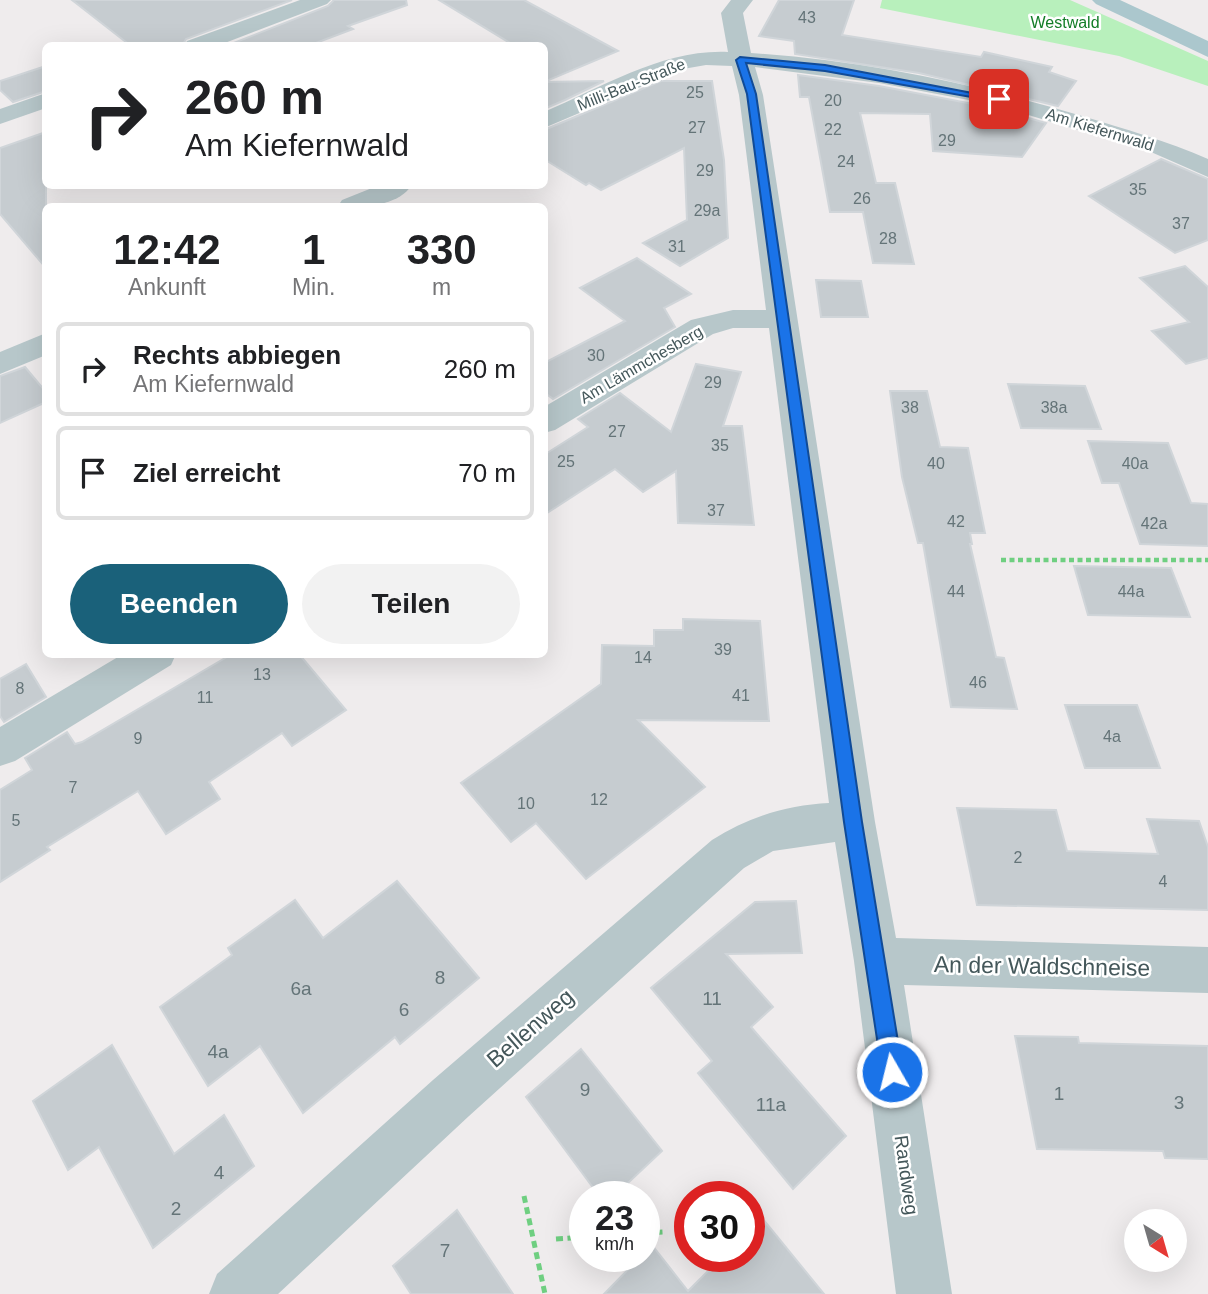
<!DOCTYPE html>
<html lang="de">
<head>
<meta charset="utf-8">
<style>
  body { margin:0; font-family:Helvetica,sans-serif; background:#f2f2f2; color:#202124; height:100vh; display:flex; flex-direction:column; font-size:26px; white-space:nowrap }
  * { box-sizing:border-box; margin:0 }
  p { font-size:23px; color:#757577 }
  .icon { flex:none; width:38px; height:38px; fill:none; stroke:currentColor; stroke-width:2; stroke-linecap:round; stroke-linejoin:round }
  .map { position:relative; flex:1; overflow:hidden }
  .side { position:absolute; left:42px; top:203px; width:506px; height:455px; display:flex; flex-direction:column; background:#fff; border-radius:10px; box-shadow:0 7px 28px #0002 }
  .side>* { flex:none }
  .hud { position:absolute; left:42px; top:42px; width:506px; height:147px; border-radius:10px; box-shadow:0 7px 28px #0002; background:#fff; color:#202124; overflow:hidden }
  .needle { width:46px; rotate:143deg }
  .tools { position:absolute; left:1124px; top:1209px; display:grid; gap:14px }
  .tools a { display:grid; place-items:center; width:63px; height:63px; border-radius:50%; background:#fff; box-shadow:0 7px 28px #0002; font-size:35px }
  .speed { position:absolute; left:569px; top:1181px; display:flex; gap:14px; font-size:35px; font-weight:700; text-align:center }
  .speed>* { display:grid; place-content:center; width:91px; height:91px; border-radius:50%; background:#fff; box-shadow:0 7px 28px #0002; line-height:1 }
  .speed small { font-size:18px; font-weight:400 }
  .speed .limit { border:10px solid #d22; background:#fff; color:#111 }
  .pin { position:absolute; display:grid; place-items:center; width:60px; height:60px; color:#fff; margin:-30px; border-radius:14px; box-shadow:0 4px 10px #0006 }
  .me { position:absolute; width:77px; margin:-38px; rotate:352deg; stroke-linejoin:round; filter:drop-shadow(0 0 5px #0008) }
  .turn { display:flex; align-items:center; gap:24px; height:147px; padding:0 28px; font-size:32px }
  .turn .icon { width:91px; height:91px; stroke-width:2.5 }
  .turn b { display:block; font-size:49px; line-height:60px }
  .eta { display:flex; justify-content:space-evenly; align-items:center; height:119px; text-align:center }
  .eta b { font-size:42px; font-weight:700; line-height:49px }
  .cta { display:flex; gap:14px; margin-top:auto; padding:14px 28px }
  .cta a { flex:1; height:80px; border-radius:42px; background:#1a617a; color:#fff; font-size:28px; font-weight:700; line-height:80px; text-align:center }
  .cta a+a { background:#f2f2f2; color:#202124 }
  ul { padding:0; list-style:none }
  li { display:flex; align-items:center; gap:21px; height:94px; margin:0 14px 10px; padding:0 14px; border:4px solid #e0e0e0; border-radius:10px }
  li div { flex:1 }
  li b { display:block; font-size:26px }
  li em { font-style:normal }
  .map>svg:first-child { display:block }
</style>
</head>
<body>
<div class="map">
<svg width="1208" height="1294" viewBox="0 0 1208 1294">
  <rect width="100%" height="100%" fill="#efeced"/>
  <path fill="#b8f0bc" d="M882 0H1070L1208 61V86L1119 56 880 8Z"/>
  <g fill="#c6ccd0" stroke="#d0d5d9" stroke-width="2">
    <path d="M72 0H292L186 39 182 46H131Z"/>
    <path d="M334 0H406L407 5 348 26 353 29 308 46H226L328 6Z"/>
    <path d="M439 0H524L618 51 544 82V46H515Z"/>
    <path d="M779 0H854L842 35 981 57 984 52 1052 67 1049 72 1076 81 1058 106 919 73 795 54 794 41 759 36Z"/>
    <path d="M46 66V91L13 102 0 90V81Z"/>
    <path d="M798 75 879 86 994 108 1046 123 1022 157 933 151 930 114 860 113 876 183H895L914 264 873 263 863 212H830L809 97H800Z"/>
    <path d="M604 81 565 100 544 109V82Z"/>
    <path d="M661 81H712L724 160 728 238 680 266 643 243 687 220 684 148 601 190 589 183 586 185 544 159V130Z"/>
    <path d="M46 132V268L0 214V148Z"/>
    <path d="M1161 159 1208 179V240L1175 253 1089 196Z"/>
    <path d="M637 258 691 294 664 308 675 327 553 399 544 392V363L625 321 580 288Z"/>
    <path d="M1185 266 1208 287V358L1186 364 1152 331 1189 322 1140 278Z"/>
    <path d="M816 280 861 281 868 317H821Z"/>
    <path d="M696 364 741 372 723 426H742L754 525 678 523 676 471 643 492 615 469 544 515V455L588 427 578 419 620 393 671 432Z"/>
    <path d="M25 367 46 392V402L0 423V376Z"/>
    <path d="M1008 384 1085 386 1101 429 1021 428Z"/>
    <path d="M890 391H927L940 447 968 448 985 533H970L972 544H970L996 657 1004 658 1017 709 951 707 923 543H918L902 477Z"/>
    <path d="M1088 441 1168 443 1191 503 1208 504V546L1140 544 1119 483H1102Z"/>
    <path d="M1074 566 1171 568 1190 617 1088 615Z"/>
    <path d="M683 619 760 621 769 721 638 720 705 787 586 879 536 823 511 842 461 783 601 684 602 645 654 646V630H683Z"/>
    <path d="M232 654H299L346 710 292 746 282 733 209 782 220 799 166 834 138 791 47 847 50 850 0 882V790L32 770 25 758 67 732 75 744 82 742Z"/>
    <path d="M26 664 46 697 4 722 0 716V679Z"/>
    <path d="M1065 705H1137L1160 768H1085Z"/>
    <path d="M957 808 1056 810 1067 851 1158 854 1147 819 1199 821 1208 847V910L977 905Z"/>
    <path d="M397 881 479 978 400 1044 395 1037 303 1113 260 1046 208 1086 160 1007 232 955 228 948 295 900 323 938Z"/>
    <path d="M796 901 802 953 726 954 773 1007 751 1027 846 1136 793 1189 698 1073 712 1061 651 988 755 902Z"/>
    <path d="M1015 1036 1078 1037 1079 1043 1208 1046V1159L1165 1158 1163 1151 1037 1149Z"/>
    <path d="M112 1045 174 1154 224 1115 254 1166 153 1248 99 1147 68 1170 33 1101Z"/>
    <path d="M581 1049 662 1151 613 1197H600L526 1097Z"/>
    <path d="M749 1202 824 1294H604L652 1245 688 1291 723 1256H749Z"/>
    <path d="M457 1210 513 1294H411L393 1266Z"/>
  </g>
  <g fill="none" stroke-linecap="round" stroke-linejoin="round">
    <path stroke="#6fcf81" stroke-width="4.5" stroke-dasharray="5 3.5" stroke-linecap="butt" d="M1001 560H1208"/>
    <g stroke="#6fcf81" stroke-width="5" stroke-dasharray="7 4.5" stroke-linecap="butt">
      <path d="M524 1196 545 1294"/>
      <path d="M644 1233 664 1232"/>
      <path d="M556 1239 584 1237"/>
    </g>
    <g fill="#b7c7ca" fill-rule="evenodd">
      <path d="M300 0H331L327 4 217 46H184L187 41Z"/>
      <path d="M731 0H753L743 13 751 53C863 60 975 84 1082 116 1125 129 1167 141 1208 159V177L1151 152 995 105 879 83 755 67 763 95 875 822 896 938 1208 947V993L904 985 952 1294H896L854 961 835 842 773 851 744 868 469 1116 278 1294H209L217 1274 433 1080 712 840C748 817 787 805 829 803L769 328H733L713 334 555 430 544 433V407L691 320 733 310H766L739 95 732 66 706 65 683 69 544 128V112C603 87 663 49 728 52L721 13Z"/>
      <path d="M46 93V108L0 124V109Z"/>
      <path d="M377 186H411C397 207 360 208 338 206L342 200Z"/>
      <path d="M46 333V355L0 374V352Z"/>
      <path d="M123 654H176L171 665 15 761 0 766V727Z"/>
    </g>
    <path fill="#abc7cd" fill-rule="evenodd" d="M1092 0H1120L1208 41V57L1096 4Z"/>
  </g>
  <path fill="#1a73e8" stroke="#114b97" stroke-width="2" d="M740 57 825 65 1004 99 999 102 825 71 746 63 756 94 862 822 903 1072 900 1080 892 1083 885 1080 882 1072 844 822 747 94 736 60Z"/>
  <g text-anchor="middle" stroke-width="5" stroke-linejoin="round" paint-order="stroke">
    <g font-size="16" fill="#647478">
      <text x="807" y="23">43</text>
      <text x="695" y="98">25</text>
      <text x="833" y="106">20</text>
      <text x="697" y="133">27</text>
      <text x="833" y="135">22</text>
      <text x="947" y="146">29</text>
      <text x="846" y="167">24</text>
      <text x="705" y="176">29</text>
      <text x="1138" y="195">35</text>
      <text x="862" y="204">26</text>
      <text x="707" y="216">29a</text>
      <text x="1181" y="229">37</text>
      <text x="888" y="244">28</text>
      <text x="677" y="252">31</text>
      <text x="596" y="361">30</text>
      <text x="713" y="388">29</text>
      <text x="910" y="413">38</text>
      <text x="1054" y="413">38a</text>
      <text x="617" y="437">27</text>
      <text x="720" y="451">35</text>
      <text x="566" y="467">25</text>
      <text x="936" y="469">40</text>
      <text x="1135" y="469">40a</text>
      <text x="716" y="516">37</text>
      <text x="956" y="527">42</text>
      <text x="1154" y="529">42a</text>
      <text x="956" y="597">44</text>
      <text x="1131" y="597">44a</text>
      <text x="723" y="655">39</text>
      <text x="643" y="663">14</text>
      <text x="262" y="680">13</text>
      <text x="978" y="688">46</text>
      <text x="20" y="694">8</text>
      <text x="741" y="701">41</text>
      <text x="205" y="703">11</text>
      <text x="1112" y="742">4a</text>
      <text x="138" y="744">9</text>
      <text x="73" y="793">7</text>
      <text x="599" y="805">12</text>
      <text x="526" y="809">10</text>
      <text x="16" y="826">5</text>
      <text x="1018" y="863">2</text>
      <text x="1163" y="887">4</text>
    </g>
    <g font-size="16" fill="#137d27" stroke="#fff">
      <text x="1065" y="28">Westwald</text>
    </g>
    <g font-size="16" fill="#44575a" stroke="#fff">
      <text transform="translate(631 84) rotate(-22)" y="6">Milli-Bau-Straße</text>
      <text transform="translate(1100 129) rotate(17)" y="6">Am Kiefernwald</text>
      <text transform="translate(641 364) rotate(-30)" y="6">Am Lämmchesberg</text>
    </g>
    <g font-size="19" fill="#647478">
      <text x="440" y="984">8</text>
      <text x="301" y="995">6a</text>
      <text x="712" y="1005">11</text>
      <text x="404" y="1016">6</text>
      <text x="218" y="1058">4a</text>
      <text x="585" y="1096">9</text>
      <text x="1059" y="1100">1</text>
      <text x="1179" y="1109">3</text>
      <text x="771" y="1111">11a</text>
      <text x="219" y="1179">4</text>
      <text x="176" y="1215">2</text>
      <text x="445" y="1257">7</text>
    </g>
    <g font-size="19" fill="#44575a" stroke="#fff">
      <text transform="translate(907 1175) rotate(82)" y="7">Randweg</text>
    </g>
    <g font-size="23" fill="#44575a" stroke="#fff">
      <text transform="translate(1042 966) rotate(1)" y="8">An der Waldschneise</text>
      <text transform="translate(530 1028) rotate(-41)" y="8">Bellenweg</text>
    </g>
  </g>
</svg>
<div class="tools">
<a><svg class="needle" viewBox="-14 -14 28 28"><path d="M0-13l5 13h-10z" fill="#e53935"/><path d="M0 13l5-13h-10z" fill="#757577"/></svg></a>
</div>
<div class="speed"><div>23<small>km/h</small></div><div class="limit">30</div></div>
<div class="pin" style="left:999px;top:99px;background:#d93025"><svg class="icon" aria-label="arrive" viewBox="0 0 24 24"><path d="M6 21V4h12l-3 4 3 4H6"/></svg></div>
<svg class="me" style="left:892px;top:1072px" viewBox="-20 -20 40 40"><circle r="17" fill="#1a73e8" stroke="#fff" stroke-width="3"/><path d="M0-11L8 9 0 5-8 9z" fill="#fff"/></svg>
<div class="hud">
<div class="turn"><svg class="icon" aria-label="right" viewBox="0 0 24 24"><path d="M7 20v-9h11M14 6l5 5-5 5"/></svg><div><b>260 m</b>Am Kiefernwald</div></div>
</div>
<section class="side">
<div class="eta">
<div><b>12:42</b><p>Ankunft</p></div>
<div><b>1</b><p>Min.</p></div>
<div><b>330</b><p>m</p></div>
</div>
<ul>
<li><svg class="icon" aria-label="right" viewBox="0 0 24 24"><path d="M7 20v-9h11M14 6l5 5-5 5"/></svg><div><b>Rechts abbiegen</b><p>Am Kiefernwald</p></div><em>260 m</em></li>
<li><svg class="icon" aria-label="arrive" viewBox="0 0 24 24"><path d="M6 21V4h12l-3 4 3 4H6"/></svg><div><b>Ziel erreicht</b></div><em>70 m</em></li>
</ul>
<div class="cta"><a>Beenden</a><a>Teilen</a></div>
</section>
</div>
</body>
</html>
